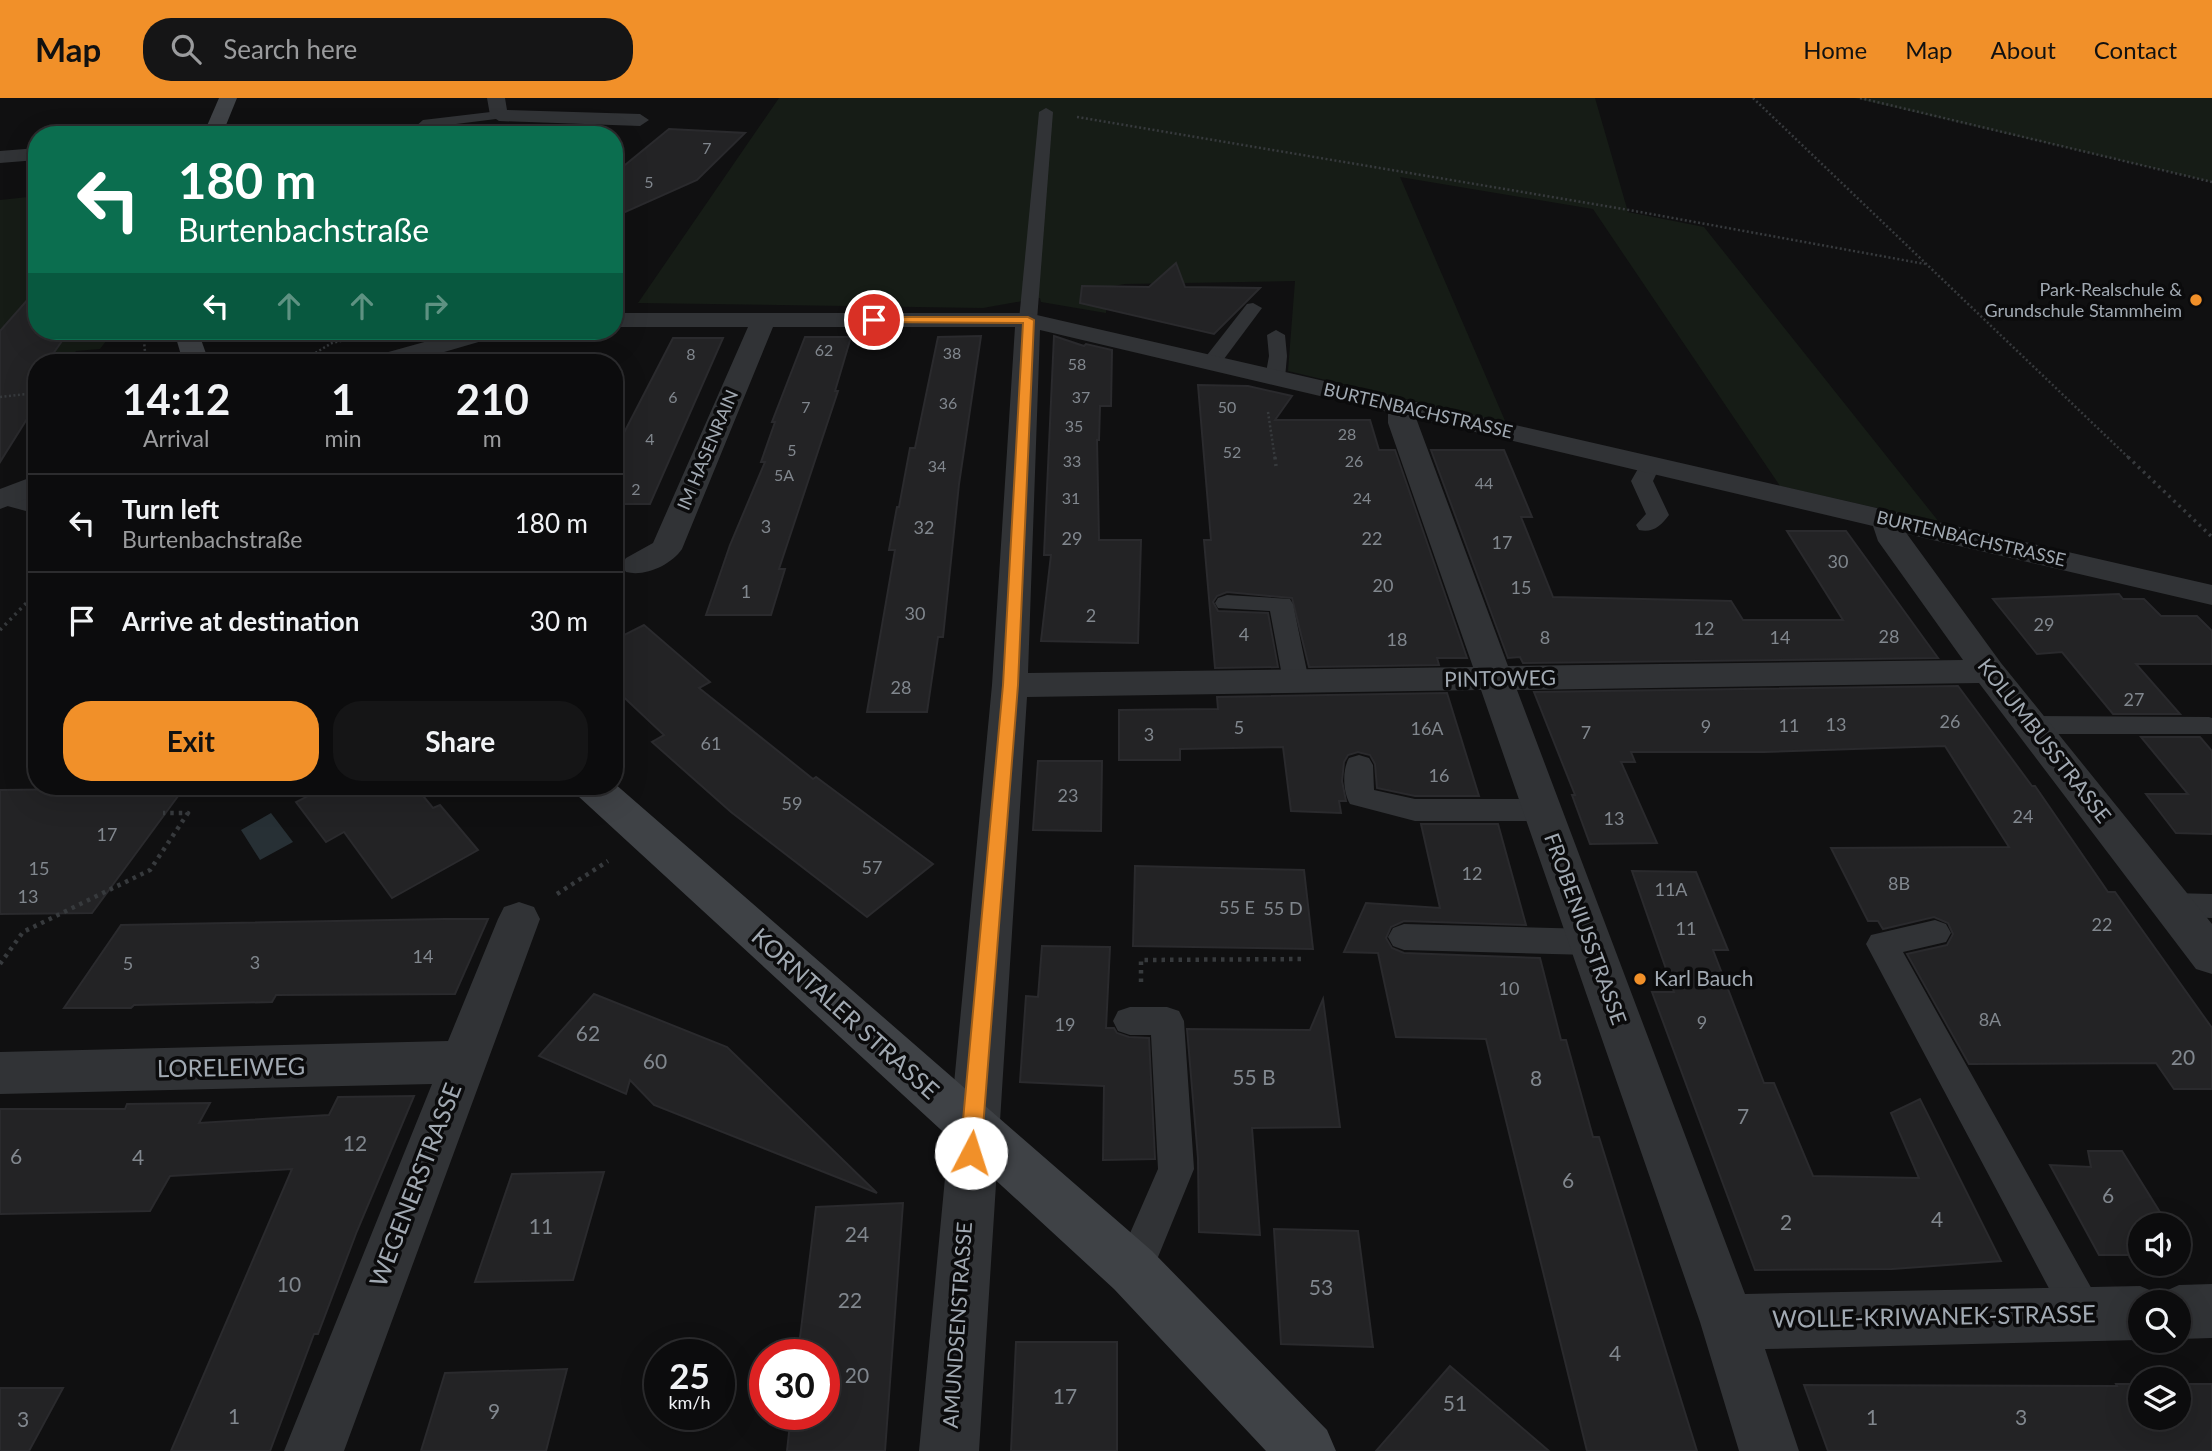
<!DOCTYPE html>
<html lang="en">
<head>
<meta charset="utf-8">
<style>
  body { margin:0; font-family:Lato,sans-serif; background:#151516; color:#f1f3f6; height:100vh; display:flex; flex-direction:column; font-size:26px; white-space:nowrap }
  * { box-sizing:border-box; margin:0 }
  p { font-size:23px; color:#9a9b9d }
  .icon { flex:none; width:38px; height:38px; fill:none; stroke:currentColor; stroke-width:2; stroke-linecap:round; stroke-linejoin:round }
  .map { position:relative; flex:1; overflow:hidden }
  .side { position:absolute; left:28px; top:256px; width:595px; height:441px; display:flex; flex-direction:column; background:#0c0c0d; border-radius:28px; box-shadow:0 7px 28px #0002,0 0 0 2px #2c2c2e }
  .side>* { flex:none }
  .guide { position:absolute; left:28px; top:28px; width:595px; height:214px; border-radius:28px; box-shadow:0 7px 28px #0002,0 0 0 2px #2c2c2e; background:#0b6e4f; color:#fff; overflow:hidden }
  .tools { position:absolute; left:2128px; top:1115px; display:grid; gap:14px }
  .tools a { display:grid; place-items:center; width:63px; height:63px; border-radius:50%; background:#0c0c0d; box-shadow:0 7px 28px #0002,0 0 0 2px #2c2c2e; font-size:35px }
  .speed { position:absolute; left:644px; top:1241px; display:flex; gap:14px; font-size:35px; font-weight:700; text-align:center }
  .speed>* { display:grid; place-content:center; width:91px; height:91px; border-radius:50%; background:#0c0c0d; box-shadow:0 7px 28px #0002,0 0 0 2px #2c2c2e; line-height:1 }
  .speed small { font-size:18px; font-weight:400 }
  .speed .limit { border:10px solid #d22; background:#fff; color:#111 }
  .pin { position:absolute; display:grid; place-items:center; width:60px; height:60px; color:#fff; margin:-30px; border:4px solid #fff; border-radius:50%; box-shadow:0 2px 7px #0007 }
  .me { position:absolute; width:77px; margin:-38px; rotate:5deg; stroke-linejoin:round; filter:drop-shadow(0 0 5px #0008) }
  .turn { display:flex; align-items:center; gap:24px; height:147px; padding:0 35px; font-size:32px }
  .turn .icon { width:91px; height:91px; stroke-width:2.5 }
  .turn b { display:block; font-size:49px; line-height:60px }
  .lanes { display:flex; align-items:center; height:66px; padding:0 35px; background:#0003; justify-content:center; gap:35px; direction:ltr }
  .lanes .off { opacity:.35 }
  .eta { display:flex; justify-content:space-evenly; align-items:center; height:119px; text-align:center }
  .eta b { font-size:42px; font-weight:700; line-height:49px }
  .button { display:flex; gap:14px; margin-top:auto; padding:14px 35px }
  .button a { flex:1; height:80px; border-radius:28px; background:#f19029; color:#111; font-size:28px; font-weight:700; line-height:80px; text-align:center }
  .button a+a { background:#151516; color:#f1f3f6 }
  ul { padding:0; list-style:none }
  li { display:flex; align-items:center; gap:21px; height:98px; padding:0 35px; border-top:2px solid #2c2c2e }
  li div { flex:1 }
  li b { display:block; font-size:26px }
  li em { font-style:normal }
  header { display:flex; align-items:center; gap:42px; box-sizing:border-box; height:98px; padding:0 35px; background:#f19029; color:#111 }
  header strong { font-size:33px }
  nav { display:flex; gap:38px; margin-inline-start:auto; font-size:24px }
  .search { width:490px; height:63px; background:#151516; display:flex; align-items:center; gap:18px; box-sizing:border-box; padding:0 24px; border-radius:28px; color:#9a9b9d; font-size:26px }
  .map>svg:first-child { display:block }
</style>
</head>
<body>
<header>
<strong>Map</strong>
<div class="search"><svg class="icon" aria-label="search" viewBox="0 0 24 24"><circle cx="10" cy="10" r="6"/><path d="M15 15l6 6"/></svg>Search here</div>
<nav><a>Home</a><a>Map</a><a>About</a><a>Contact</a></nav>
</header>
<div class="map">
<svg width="2212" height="1353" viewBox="0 0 2212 1353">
  <rect width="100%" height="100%" fill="#101011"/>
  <g fill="#161c16">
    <path d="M779 0H1595L1628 114 1704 129 1939 424 1780 388 1593 111 1400 79 1506 325 1288 273 1295 183 1125 186 1107 189 1106 215 1041 204 1040 200 983 210 638 205Z"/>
    <path d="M1854 0H2212V84Z"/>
    <path d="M37 98V183L33 187H37V191L9 239 69 233 62 242 112 235 100 251 76 253 68 264H61L65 257 0 265V102Z"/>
  </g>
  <path fill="#273035" d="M271 715 293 744 260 762 241 732Z"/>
  <g fill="#232325" stroke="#2a2a2d" stroke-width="2">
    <path d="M669 31 745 35 697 82 614 119V76Z"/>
    <path d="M1176 165 1185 189 1260 190 1214 236 1080 205 1082 188 1149 189Z"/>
    <path d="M37 191V233H69L48 263 64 261 62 264H37V305L0 364V233Z"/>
    <path d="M981 238 959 386 943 539H938L927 614H867L895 452H889L897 409H899L910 350H915L938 239Z"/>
    <path d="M1054 238 1084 248 1086 246 1112 252 1111 308H1100L1099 342H1097L1099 442H1141L1138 545 1041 543 1051 457H1044Z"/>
    <path d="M805 239H851L835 293H838L779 471H785L771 517H706L730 447 765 364H761L775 324H772Z"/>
    <path d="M673 240H723L650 406H614V354Z"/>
    <path d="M1198 287 1248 288 1292 298 1275 322H1370L1379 352H1395L1467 560H1437L1439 567 1309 569 1292 500 1227 494 1217 498 1213 504 1218 513 1268 515 1278 569 1215 570 1204 442H1211Z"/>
    <path d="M1431 352H1504L1532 419H1521L1553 499 1731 503 1743 522H1843L1787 433H1846L1938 560 1523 565 1520 559 1508 560Z"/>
    <path d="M2119 496 2123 501H2144L2161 518H2197L2212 533V566H2136L2180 616H2113L2062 554 2037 556 1993 501Z"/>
    <path d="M644 527 710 584 699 590 813 681 816 679 933 766 867 819 731 714 652 644 664 637 614 590V542Z"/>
    <path d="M1958 588 2032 688H2035L2108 794H2115L2212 930V991H2174L2156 965 1969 966 1907 856 1947 847 1953 836 1948 825 1934 819 1883 831 1878 823H1868L1831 750 2009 749 1945 648 1764 654H1631L1635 664H1621L1657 745 1590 746 1572 697H1575L1534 594Z"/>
    <path d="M1447 595 1479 698H1415L1377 690 1375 666 1370 657 1358 654 1348 657 1344 664 1342 683 1346 703H1339L1341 715 1291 713 1283 649 1180 651V662H1119V612L1218 611 1217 599Z"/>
    <path d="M2141 639H2200L2212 653V736L2176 735 2146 696H2188Z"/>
    <path d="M1038 663H1102L1101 733 1033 732Z"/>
    <path d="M328 688H415L433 710 440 707 478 752 392 800 344 734 326 744 296 704Z"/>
    <path d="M184 690 92 815 0 816V692Z"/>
    <path d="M1421 726H1498L1526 827 1404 823 1391 829 1386 840 1392 850 1404 855 1540 860 1561 942H1566L1593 1039H1599L1697 1353H1587L1486 941 1396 939 1378 855 1344 854 1366 805 1440 810Z"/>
    <path d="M1135 768 1304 772 1313 851 1133 848Z"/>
    <path d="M1632 773 1696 774 1728 852H1713L1764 985H1774L1813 1078 1919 1080 1891 1015 1920 1001 2001 1163 1892 1171 1755 1172 1652 894H1674Z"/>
    <path d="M445 821H488L455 896 276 897 272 904 134 907 131 910H64L121 827Z"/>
    <path d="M1042 848 1110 849 1106 930H1114L1117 935 1129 939 1149 940 1155 1061 1103 1062 1104 988 1020 984 1026 898 1038 899Z"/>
    <path d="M594 896 727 949 877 1095 654 1007 630 982 626 996 539 958Z"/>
    <path d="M1323 901 1340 1029 1252 1030 1260 1137 1199 1134 1198 1060 1187 931 1310 932Z"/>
    <path d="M414 998 357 1133 318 1236H314L270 1353H171L292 1071 170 1078 150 1113 0 1116V1011H125L127 1006 210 1005 199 1025 329 1017 338 999Z"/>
    <path d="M2088 1053H2122L2168 1127H2140V1157H2099L2050 1067 2091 1069Z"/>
    <path d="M604 1074 573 1182 475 1184 512 1076Z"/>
    <path d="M903 1105 885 1353H787L791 1316H824V1256H798L816 1109Z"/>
    <path d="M1274 1131 1358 1133 1373 1249 1281 1246Z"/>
    <path d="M1016 1244H1117V1353H1011Z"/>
    <path d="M1450 1268 1549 1353H1376Z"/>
    <path d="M567 1271 546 1353H421L445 1275Z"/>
    <path d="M2116 1286H2140V1320H2179V1286H2212V1353H1828L1804 1287 2117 1288Z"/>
    <path d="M0 1290H63L29 1353H0Z"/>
  </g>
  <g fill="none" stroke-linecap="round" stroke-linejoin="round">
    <g stroke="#373a3d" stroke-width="2.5" stroke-dasharray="2 2.5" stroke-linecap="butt">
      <path d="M1753 0 2130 361"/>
      <path d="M1860 0 2212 84"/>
      <path d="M1077 19 1629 112 1925 166"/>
      <path d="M143 233 146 264"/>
      <path d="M336 242 348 233"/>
      <path d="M300 264 332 245 353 240"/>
      <path d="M0 299 37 295"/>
      <path d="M1268 314 1275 361"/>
    </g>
    <g stroke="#373a3d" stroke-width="3.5" stroke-dasharray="2.5 4.5" stroke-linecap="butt">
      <path d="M1275 359 1276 368"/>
      <path d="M2128 359 2212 439"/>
      <path d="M0 532 37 494"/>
    </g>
    <g stroke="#373a3d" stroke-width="4.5" stroke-dasharray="3.5 5" stroke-linecap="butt">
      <path d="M557 796 608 763"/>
      <path d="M0 866 23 834 150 772 188 715H163"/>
      <path d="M1141 884V862L1306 861"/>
    </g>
    <g fill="#313336" fill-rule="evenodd">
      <path d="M1046 10 1053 14 1037 222 1028 227 1019 222 1039 14Z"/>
      <path d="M499 13 506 17 504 20 432 29 422 37H406L423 22Z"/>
      <path d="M1253 205 1262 210 1218 269H1204L1202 265 1204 261 1247 206Z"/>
      <path d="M1276 232 1285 237 1287 258 1285 280 1275 286 1265 280 1269 258 1267 237Z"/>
      <path d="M1650 360 1657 362 1661 366 1653 383 1669 417C1661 428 1653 435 1639 432L1636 427 1646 416 1631 383 1643 362Z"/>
      <path d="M5 393 37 403V416L0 406V395Z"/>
      <path d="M1227 497 1290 501 1293 506 1309 583 1305 589 1296 592 1287 589 1283 583 1270 513 1218 510 1215 505 1218 500Z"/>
      <path d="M2031 618 2209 619 2212 620V636H2031L2021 634 2018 627 2021 620Z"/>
      <path d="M1359 657 1369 660 1373 667 1374 692 1415 701H1542L1552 704 1556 712 1552 720 1542 723H1415L1350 706C1343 694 1342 672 1349 660Z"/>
      <path d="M2172 795 2212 796V820L2172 819 2161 816 2157 807 2161 798Z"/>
      <path d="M1935 822 1946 826 1951 835 1946 844 1903 854 2098 1202 2104 1216 2098 1230 2084 1236 2070 1230 1866 846 1871 837Z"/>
      <path d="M1404 826 1590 831 1601 835 1606 844 1601 853 1590 857 1404 852 1393 848 1388 839 1393 830Z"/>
      <path d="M1130 909H1167L1179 913 1184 923 1194 1071 1147 1186 1133 1191 1119 1186 1114 1172 1158 1071 1151 937H1130L1118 933 1113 923 1118 913Z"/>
    </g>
    <g fill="#313336" fill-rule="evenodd">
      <path d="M487 0H505L507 12 640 16 649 22 640 28 499 23 490 17Z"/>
      <path d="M37 50V62L0 65V53Z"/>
      <path d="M614 215H1028L2212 487V507L1907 436 2001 565 2212 826V876L2196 871 1979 585 1517 592 1745 1196 2140 1188 2159 1196 2179 1187 2212 1186V1240L2179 1241V1204H2140V1242L1765 1251 1799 1353H1739L1700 1224 1481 592 1027 599 979 1353H919L992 587 1015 229H773L682 451C671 467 645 479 626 474L621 467 626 460 653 445 748 229H614ZM1040 232 1388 314V325L1473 569 1028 575ZM1416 320 1873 428 1878 443 1963 562 1508 568Z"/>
      <path d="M464 233H502L499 238 410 264H370L374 258Z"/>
      <path d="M37 377V397L0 411V391Z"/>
      <path d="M519 804 534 809 540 821 344 1353H284L432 986 0 996V954L448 943 498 821 504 809Z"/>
    </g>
    <g fill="#3f4246" fill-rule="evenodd">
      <path d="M219 0H237L222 37H203Z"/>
      <path d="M174 233H198L209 264H183Z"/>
      <path d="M614 685 1152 1153 1327 1332 1336 1353H1266L1114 1191 578 698 573 688H614Z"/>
    </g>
  </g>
  <path fill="#f19029" stroke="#9d5e1b" stroke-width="2" d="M874 219H1028L1034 222 1018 587 981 1055 978 1062 971 1065 963 1062 960 1055 1003 587 1023 225 871 224 869 222Z"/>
  <g fill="#f19029" stroke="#0b0b0c" stroke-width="2.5">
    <circle cx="2196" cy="202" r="7"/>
    <circle cx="1640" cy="881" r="7"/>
  </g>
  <g text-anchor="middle" stroke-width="7" stroke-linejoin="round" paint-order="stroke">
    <g font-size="16" fill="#81878e">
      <text x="707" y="56">7</text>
      <text x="649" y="90">5</text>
      <text x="824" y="258">62</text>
      <text x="952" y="261">38</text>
      <text x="691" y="262">8</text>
      <text x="1077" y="272">58</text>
      <text x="673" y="305">6</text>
      <text x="1081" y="305">37</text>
      <text x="948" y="311">36</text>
      <text x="806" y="315">7</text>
      <text x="1227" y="315">50</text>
      <text x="1074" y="334">35</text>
      <text x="1347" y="342">28</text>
      <text x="650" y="347">4</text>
      <text x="792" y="358">5</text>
      <text x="1232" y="360">52</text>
      <text x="1072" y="369">33</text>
      <text x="1354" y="369">26</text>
      <text x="937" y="374">34</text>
      <text x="784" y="383">5A</text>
      <text x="1484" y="391">44</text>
      <text x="636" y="397">2</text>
      <text x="1071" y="406">31</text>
      <text x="1362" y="406">24</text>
    </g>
    <g font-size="18" fill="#a1a9b2" stroke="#0b0b0c" text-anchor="end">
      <text x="2182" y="198">Park-Realschule &amp;<tspan x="2182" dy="21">Grundschule Stammheim</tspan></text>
    </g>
    <g font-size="18" fill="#a1a9b2" stroke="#0b0b0c">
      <text transform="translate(1418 313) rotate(13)" y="6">BURTENBACHSTRASSE</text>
      <text transform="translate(708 352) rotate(-67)" y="6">IM HASENRAIN</text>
      <text transform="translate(1971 441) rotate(13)" y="6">BURTENBACHSTRASSE</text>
    </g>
    <g font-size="18" fill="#81878e">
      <text x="766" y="435">3</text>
      <text x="924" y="436">32</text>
      <text x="1072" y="447">29</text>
      <text x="1372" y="447">22</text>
      <text x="1502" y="451">17</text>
      <text x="1838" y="470">30</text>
      <text x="1383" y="494">20</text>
      <text x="1521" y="496">15</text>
      <text x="746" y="500">1</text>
      <text x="915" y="522">30</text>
      <text x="1091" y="524">2</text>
      <text x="2044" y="533">29</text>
      <text x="1704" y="537">12</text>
      <text x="1244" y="543">4</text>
      <text x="1889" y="545">28</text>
      <text x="1545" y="546">8</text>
      <text x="1780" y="546">14</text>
      <text x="1397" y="548">18</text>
      <text x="901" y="596">28</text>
      <text x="2134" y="608">27</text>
      <text x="1950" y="630">26</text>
      <text x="1836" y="633">13</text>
      <text x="1789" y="634">11</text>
      <text x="1706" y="635">9</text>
      <text x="1239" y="636">5</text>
      <text x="1427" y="637">16A</text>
      <text x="1586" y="641">7</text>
      <text x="1149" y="643">3</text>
      <text x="711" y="652">61</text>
      <text x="1439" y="684">16</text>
      <text x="1068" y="704">23</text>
      <text x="792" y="712">59</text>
      <text x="2023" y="725">24</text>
      <text x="1614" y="727">13</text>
      <text x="107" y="743">17</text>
      <text x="872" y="776">57</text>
      <text x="39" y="777">15</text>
      <text x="1472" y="782">12</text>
      <text x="1899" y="792">8B</text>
      <text x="1671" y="798">11A</text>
      <text x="28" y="805">13</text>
      <text x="1237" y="816">55 E</text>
      <text x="1283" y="817">55 D</text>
      <text x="2102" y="833">22</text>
      <text x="1686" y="837">11</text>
      <text x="423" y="865">14</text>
      <text x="255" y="871">3</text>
      <text x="128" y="872">5</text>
      <text x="1509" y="897">10</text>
      <text x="1990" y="928">8A</text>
      <text x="1702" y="931">9</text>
      <text x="1065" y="933">19</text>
    </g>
    <g font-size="21" fill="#a1a9b2" stroke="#0b0b0c">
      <text transform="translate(1500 581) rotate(-1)" y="7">PINTOWEG</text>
      <text transform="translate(2044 643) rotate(52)" y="7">KOLUMBUSSTRASSE</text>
      <text transform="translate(1585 831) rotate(70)" y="7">FROBENIUSSTRASSE</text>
      <text transform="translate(958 1227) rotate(-86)" y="7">AMUNDSENSTRASSE</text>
    </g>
    <g font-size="21" fill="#a1a9b2" stroke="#0b0b0c" text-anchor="start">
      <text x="1654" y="888">Karl Bauch</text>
    </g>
    <g font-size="21" fill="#81878e">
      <text x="588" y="943">62</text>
      <text x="2183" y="967">20</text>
      <text x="655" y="971">60</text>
      <text x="1254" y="987">55 B</text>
      <text x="1536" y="988">8</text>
      <text x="1743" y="1026">7</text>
      <text x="355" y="1053">12</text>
      <text x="16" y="1066">6</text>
      <text x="138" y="1067">4</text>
      <text x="1568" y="1090">6</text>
      <text x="2108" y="1105">6</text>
      <text x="1937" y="1129">4</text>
      <text x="1786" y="1132">2</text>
      <text x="541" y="1136">11</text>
      <text x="857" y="1144">24</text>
      <text x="289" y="1194">10</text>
      <text x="1321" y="1197">53</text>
      <text x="850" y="1210">22</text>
      <text x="1615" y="1263">4</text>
      <text x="857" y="1285">20</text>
      <text x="1065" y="1306">17</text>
      <text x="1455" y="1313">51</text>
      <text x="494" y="1321">9</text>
      <text x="234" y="1326">1</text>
      <text x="1872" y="1327">1</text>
      <text x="2021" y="1327">3</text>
      <text x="23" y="1329">3</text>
    </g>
    <g font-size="24" fill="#a1a9b2" stroke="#0b0b0c">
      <text transform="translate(845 916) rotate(42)" y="8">KORNTALER STRASSE</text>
      <text transform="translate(231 970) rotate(-1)" y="8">LORELEIWEG</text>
      <text transform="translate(416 1087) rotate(-69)" y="8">WEGENERSTRASSE</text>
      <text transform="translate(1934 1219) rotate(-1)" y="8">WOLLE-KRIWANEK-STRASSE</text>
    </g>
  </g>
</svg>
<div class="tools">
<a><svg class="icon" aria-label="sound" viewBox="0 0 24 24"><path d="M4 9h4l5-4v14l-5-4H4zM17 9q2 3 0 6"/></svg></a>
<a><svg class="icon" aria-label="search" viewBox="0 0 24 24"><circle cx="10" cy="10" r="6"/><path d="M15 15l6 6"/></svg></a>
<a><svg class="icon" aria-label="layers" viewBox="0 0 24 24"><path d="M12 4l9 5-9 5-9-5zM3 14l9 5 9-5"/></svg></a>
</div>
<div class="speed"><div>25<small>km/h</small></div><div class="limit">30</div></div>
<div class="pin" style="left:874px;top:222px;background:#d93025"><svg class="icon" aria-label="arrive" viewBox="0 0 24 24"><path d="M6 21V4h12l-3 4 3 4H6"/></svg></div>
<svg class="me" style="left:971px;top:1055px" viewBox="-20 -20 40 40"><circle r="19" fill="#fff"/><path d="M0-13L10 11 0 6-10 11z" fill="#f19029"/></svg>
<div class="guide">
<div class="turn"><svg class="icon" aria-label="left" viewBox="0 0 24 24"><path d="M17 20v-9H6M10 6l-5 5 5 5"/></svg><div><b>180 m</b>Burtenbachstraße</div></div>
<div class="lanes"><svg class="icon" aria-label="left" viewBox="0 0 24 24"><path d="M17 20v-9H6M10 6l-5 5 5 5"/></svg><svg class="icon off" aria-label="ahead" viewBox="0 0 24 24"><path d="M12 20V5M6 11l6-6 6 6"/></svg><svg class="icon off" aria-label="ahead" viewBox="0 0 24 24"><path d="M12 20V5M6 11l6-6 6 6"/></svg><svg class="icon off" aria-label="right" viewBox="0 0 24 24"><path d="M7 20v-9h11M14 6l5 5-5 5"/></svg></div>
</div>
<section class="side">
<div class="eta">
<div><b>14:12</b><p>Arrival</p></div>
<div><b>1</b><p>min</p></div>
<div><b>210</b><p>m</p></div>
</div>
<ul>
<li><svg class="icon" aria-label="left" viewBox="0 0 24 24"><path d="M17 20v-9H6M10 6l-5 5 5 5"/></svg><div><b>Turn left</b><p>Burtenbachstraße</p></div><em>180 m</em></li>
<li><svg class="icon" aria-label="arrive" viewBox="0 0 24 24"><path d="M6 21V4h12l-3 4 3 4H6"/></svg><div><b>Arrive at destination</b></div><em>30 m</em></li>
</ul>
<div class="button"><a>Exit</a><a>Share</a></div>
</section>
</div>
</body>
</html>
